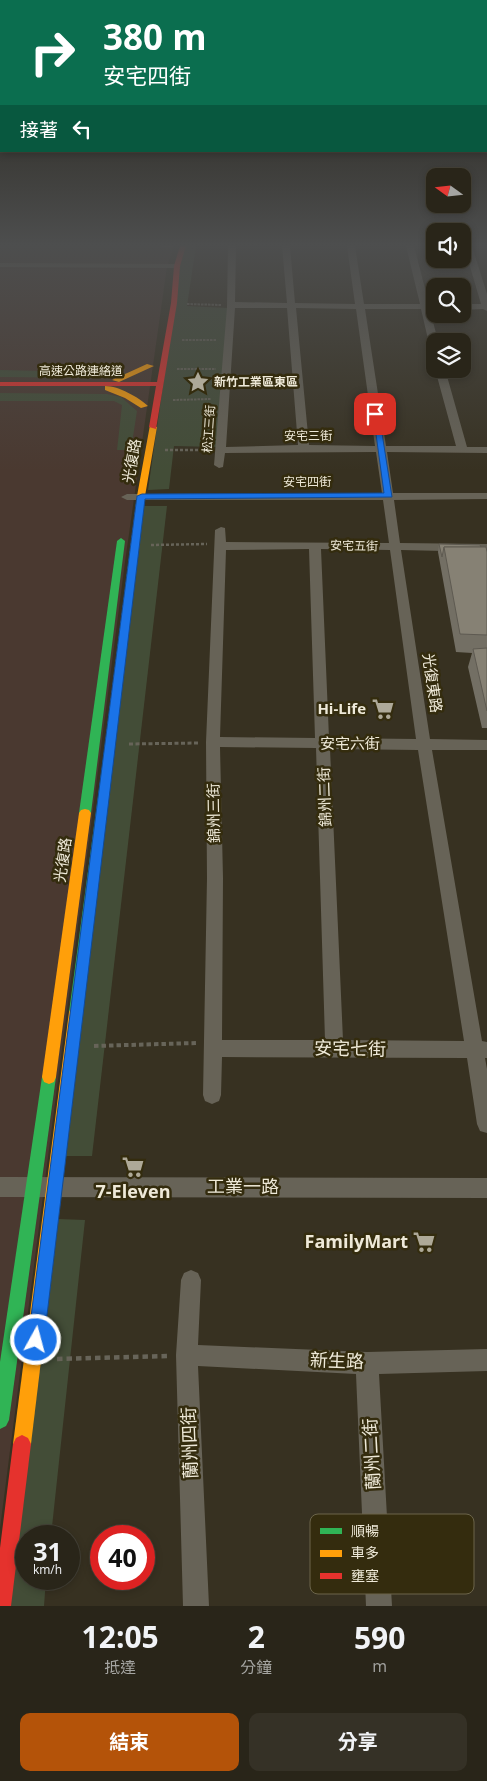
<!DOCTYPE html>
<html lang="zh-TW">
<head>
<meta charset="utf-8">
<style>
  body { margin:0; font-family:"Open Sans","Noto Sans TC",sans-serif; background:#353126; color:#f1f3f6; height:100vh; display:flex; flex-direction:column; font-size:19px; white-space:nowrap }
  * { box-sizing:border-box; margin:0 }
  p { font-size:16px; color:#a5a5a2 }
  .icon { flex:none; width:28px; height:28px; fill:none; stroke:currentColor; stroke-width:2; stroke-linecap:round; stroke-linejoin:round }
  .map { position:relative; height:1606px; overflow:hidden }
  .drawer { display:flex; flex-direction:column; background:#292519; flex:1 }
  .drawer>* { flex:none }
  .top-card { position:absolute; left:0px; top:0px; width:488px; height:152px; box-shadow:0 2px 8px #0003,0 0 0 1px #454238; background:#0b6e4f; color:#fff; overflow:hidden }
  .needle { width:32px; rotate:285deg }
  .controls { position:absolute; left:426px; top:168px; display:grid; gap:10px }
  .controls a { display:grid; place-items:center; width:45px; height:45px; border-radius:10px; background:#292519; box-shadow:0 2px 8px #0003,0 0 0 1px #454238; font-size:25px }
  .speed { position:absolute; left:15px; top:1525px; display:flex; gap:10px; font-size:25px; font-weight:700; text-align:center }
  .speed>* { display:grid; place-content:center; width:65px; height:65px; border-radius:50%; background:#292519; box-shadow:0 2px 8px #0003,0 0 0 1px #454238; line-height:1 }
  .speed small { font-size:12px; font-weight:400 }
  .speed .limit { border:8px solid #d22; background:#fff; color:#111 }
  .pin { position:absolute; display:grid; place-items:center; width:42px; height:42px; color:#fff; margin:-21px; border-radius:10px; box-shadow:0 2px 8px #0006 }
  .me { position:absolute; width:55px; margin:-28px; rotate:7deg; stroke-linejoin:round; filter:drop-shadow(0 0 4px #0008) }
  .turn { display:flex; align-items:center; gap:18px; height:105px; padding:0 20px; font-size:22px }
  .turn .icon { width:65px; height:65px; stroke-width:2.5 }
  .turn b { display:block; font-size:35px; line-height:42px }
  .then { display:flex; align-items:center; height:48px; padding:0 20px; background:#0003; gap:10px; font-size:19px }
  .eta { display:flex; justify-content:space-evenly; align-items:center; height:85px; text-align:center }
  .eta b { font-size:30px; font-weight:700; line-height:35px }
  .action { display:flex; gap:10px; margin-top:auto; padding:10px 20px }
  .action a { flex:1; height:58px; border-radius:10px; background:#b45309; color:#fff; font-size:20px; font-weight:700; line-height:58px; text-align:center }
  .action a+a { background:#353126; color:#f1f3f6 }
  .map>svg:first-child { display:block }
</style>
</head>
<body>
<div class="map">
<svg width="487" height="1606" viewBox="0 0 487 1606">
  <rect width="100%" height="100%" fill="#373121"/>
  <path fill="#4a3930" d="M0 246H174L167 267 125 562 0 1528Z"/>
  <g fill="#434d37">
    <path d="M185 246H196L187 306 228 308 217 447 174 446 169 489 148 490 180 266Z"/>
    <path d="M0 370 127 373 117 377 102 378 0 377Z"/>
    <path d="M0 393 107 394 121 397 137 411 131 450H117L122 405 114 401H0Z"/>
    <path d="M144 506H167L92 1156H66Z"/>
    <path d="M58 1219 85 1220 51 1536H26V1579H46L44 1606H8Z"/>
  </g>
  <g fill="none" stroke-linecap="round" stroke-linejoin="round">
    <g stroke="#676459" stroke-width="2" stroke-dasharray="2.5 1" stroke-linecap="butt">
      <path d="M187 304 221 305"/>
      <path d="M182 340H216"/>
      <path d="M177 369H216"/>
      <path d="M173 400 211 399"/>
    </g>
    <g stroke="#676459" stroke-width="2.5" stroke-dasharray="3 2" stroke-linecap="butt">
      <path d="M165 450H209"/>
      <path d="M151 545 207 544"/>
    </g>
    <path stroke="#676459" stroke-width="3" stroke-dasharray="4 2.5" stroke-linecap="butt" d="M129 744 198 743"/>
    <path stroke="#676459" stroke-width="4" stroke-dasharray="4.5 3" stroke-linecap="butt" d="M94 1046 196 1043"/>
    <path stroke="#676459" stroke-width="4.5" stroke-dasharray="5.5 4" stroke-linecap="butt" d="M57 1359 169 1356"/>
    <path stroke="#676357" stroke-width="4.5" d="M164 246H171"/>
    <g fill="#676357" fill-rule="evenodd">
      <path d="M228 246H236L235 302 287 303 282 246H290L295 303 355 304 347 246H355L364 304H420L406 246H414L429 304H435V310H430L438 341H435V351L430 348 421 309H365L386 446H456L435 369H445L467 447H487V453L387 452 393 493H487V499L394 500 400 543 487 544V552L401 550 430 739 487 740V750H432L482 1041 487 1042V1058H485L487 1069V1133L480 1131 477 1124 467 1058 222 1057 221 1095 219 1101 212 1104 205 1101 203 1095 207 878 206 742 215 530 221 527 225 528 226 542 389 543 383 500H127L121 497 127 494 382 493 376 452 225 453 223 467 219 468 214 465 227 307ZM235 308H287L298 445 226 447ZM296 308 356 309 375 446 309 445ZM309 549 315 738 220 737 226 550ZM321 549 390 550 416 739 329 738ZM220 747 316 748 325 1040H222L223 878ZM330 749 418 750 464 1041 343 1040Z"/>
      <path d="M464 246H472L487 294V311L483 309 462 310V304H481Z"/>
      <path d="M0 263 177 264 181 266 177 268 0 267Z"/>
      <path d="M0 1177 487 1178V1198L0 1197Z"/>
      <path d="M191 1270 198 1273 201 1280 198 1345 367 1352 487 1349V1371L379 1374 392 1606H366L356 1374 198 1366 209 1606H183L176 1355 181 1280 184 1273Z"/>
    </g>
    <g fill="#30b455" fill-rule="evenodd">
      <path d="M121 538 125 541 91 813 89 816H81L79 813 117 541Z"/>
      <path d="M109 748 114 752 83 1012 81 1016 76 1018 71 1016 69 1012 104 752Z"/>
      <path d="M49 1070 54 1072 56 1077 9 1420 6 1426 0 1429V1362L42 1077 44 1072Z"/>
    </g>
    <g fill="#ff9f0a" fill-rule="evenodd">
      <path d="M147 364 154 366 119 382 112 380Z"/>
      <path d="M105 386C119 386 138 397 148 406L141 408 125 398 105 390Z"/>
      <path d="M150 425 157 427 145 496 114 752 109 756 104 752 137 496Z"/>
      <path d="M85 809 89 810 91 813 56 1077 54 1082 49 1084 44 1082 42 1077 79 813 81 810Z"/>
      <path d="M76 1006 81 1008 83 1012 31 1444 28 1450 22 1453 16 1450 13 1444 69 1012 71 1008Z"/>
    </g>
    <g fill="#e5322d" fill-rule="evenodd">
      <path d="M180 246H186L180 266 177 303 156 429 149 427 156 386H0V382H157L171 303 174 266Z"/>
      <path d="M22 1435 28 1438 31 1444 11 1606H0V1548L13 1444 16 1438Z"/>
    </g>
  </g>
  <path fill="#736f64" d="M439 544 481 547 487 552V728H482L468 667 472 653 456 652 438 552Z"/>
  <g fill="#868174" stroke="#5e5a51">
    <path d="M439 544 480 545 481 547H444L442 557Z"/>
    <path d="M444 547H486L487 552V635L460 634Z"/>
    <path d="M487 648V711L473 649Z"/>
  </g>
  <linearGradient id="sky" x2="0" y2="1"><stop stop-color="#1e1b12"/><stop offset="0.52" stop-color="#4d4e4e"/><stop offset="1" stop-color="#4d4e4e" stop-opacity="0"/></linearGradient>
  <rect width="487" height="471" fill="url(#sky)"/>
  <path fill="#1a73e8" stroke="#114b97" d="M373 412 379 414 392 497 145 499 44 1340 42 1346 36 1349 30 1346 28 1340 137 496 142 494 384 493Z"/>
  <defs>
    <g id="sight-bare" transform="scale(1.725)"><path d="M0-6L1.8-2.2L6-1.7L2.9 1.2L3.7 5.4L0 3.3L-3.7 5.4L-2.9 1.2L-6-1.7L-1.8-2.2Z" fill="#aea998" stroke="#342c0e" stroke-width="2.5" paint-order="stroke"/></g>
    <g id="supermarket-bare" transform="scale(1.725)"><path d="M-6-5.5h2.5l.6 2H6L4.5 2H-2.5L-4.4-4H-6ZM-1.5 3.2a1.3 1.3 0 1 0 .1 0ZM3 3.2a1.3 1.3 0 1 0 .1 0Z" fill="#aea998" stroke="#342c0e" stroke-width="2.5" paint-order="stroke"/></g>
  </defs>
  <g fill-rule="evenodd">
    <use href="#sight-bare" x="198" y="382"/>
    <use href="#supermarket-bare" x="383" y="709"/>
    <use href="#supermarket-bare" x="133" y="1167"/>
    <use href="#supermarket-bare" x="424" y="1242"/>
  </g>
  <g text-anchor="middle" stroke-width="5" stroke-linejoin="round" paint-order="stroke">
    <g font-size="12" fill="#eee9d8" stroke="#342c0e">
      <text x="81" y="375">高速公路連絡道</text>
      <text transform="translate(209 429) rotate(-86)" y="4">松江三街</text>
      <text x="308" y="440">安宅三街</text>
      <text x="307" y="486">安宅四街</text>
      <text transform="translate(354 546) rotate(1)" y="4">安宅五街</text>
    </g>
    <g font-size="12" font-weight="bold" fill="#eee9d8" stroke="#342c0e" text-anchor="start">
      <text x="214" y="386">新竹工業區東區</text>
    </g>
    <g font-size="15" fill="#eee9d8" stroke="#342c0e">
      <text transform="translate(132 461) rotate(-80)" y="5">光復路</text>
      <text transform="translate(432 683) rotate(82)" y="5">光復東路</text>
      <text x="350" y="749">安宅六街</text>
      <text transform="translate(325 797) rotate(-92)" y="5">錦州二街</text>
      <text transform="translate(214 813) rotate(-91)" y="5">錦州三街</text>
      <text transform="translate(63 860) rotate(-82)" y="5">光復路</text>
    </g>
    <g font-size="15" font-weight="bold" fill="#eee9d8" stroke="#342c0e" text-anchor="end">
      <text x="366" y="714">Hi-Life</text>
    </g>
    <g font-size="18" fill="#eee9d8" stroke="#342c0e">
      <text transform="translate(350 1049) rotate(1)" y="6">安宅七街</text>
      <text x="243" y="1193">工業一路</text>
      <text transform="translate(337 1361) rotate(2)" y="6">新生路</text>
      <text transform="translate(190 1443) rotate(-92)" y="6">蘭州四街</text>
      <text transform="translate(372 1454) rotate(-93)" y="6">蘭州二街</text>
    </g>
    <g font-size="18" font-weight="bold" fill="#eee9d8" stroke="#342c0e">
      <text x="133" y="1198">7-Eleven</text>
      <text x="408" y="1248" text-anchor="end">FamilyMart</text>
    </g>
  </g>
  <rect x="310" y="1514" width="164" height="80" rx="8" fill="#342c0e" stroke="#6c654b" stroke-width="1"/>
  <rect x="320" y="1528" width="22" height="6" fill="#30b455"/>
  <rect x="320" y="1550" width="22" height="7" fill="#ff9f0a"/>
  <rect x="320" y="1573" width="22" height="6" fill="#e5322d"/>
  <g font-size="14" fill="#eee9d8">
    <text x="351" y="1536">順暢</text>
    <text x="351" y="1558">車多</text>
    <text x="351" y="1581">壅塞</text>
  </g>
</svg>
<div class="controls">
<a><svg class="needle" viewBox="-14 -14 28 28"><path d="M0-13l5 13h-10z" fill="#e53935"/><path d="M0 13l5-13h-10z" fill="#a5a5a2"/></svg></a>
<a><svg class="icon" aria-label="sound" viewBox="0 0 24 24"><path d="M4 9h4l5-4v14l-5-4H4zM17 9q2 3 0 6"/></svg></a>
<a><svg class="icon" aria-label="search" viewBox="0 0 24 24"><circle cx="10" cy="10" r="6"/><path d="M15 15l6 6"/></svg></a>
<a><svg class="icon" aria-label="layers" viewBox="0 0 24 24"><path d="M12 4l9 5-9 5-9-5zM3 14l9 5 9-5"/></svg></a>
</div>
<div class="speed"><div>31<small>km/h</small></div><div class="limit">40</div></div>
<div class="pin" style="left:375px;top:414px;background:#d93025"><svg class="icon" aria-label="arrive" viewBox="0 0 24 24"><path d="M6 21V4h12l-3 4 3 4H6"/></svg></div>
<svg class="me" style="left:36px;top:1340px" viewBox="-20 -20 40 40"><circle r="17" fill="#1a73e8" stroke="#fff" stroke-width="3"/><path d="M0-11L8 9 0 5-8 9z" fill="#fff"/></svg>
<div class="top-card">
<div class="turn"><svg class="icon" aria-label="right" viewBox="0 0 24 24"><path d="M7 20v-9h11M14 6l5 5-5 5"/></svg><div><b>380 m</b>安宅四街</div></div>
<div class="then">接著<svg class="icon" aria-label="left" viewBox="0 0 24 24"><path d="M17 20v-9H6M10 6l-5 5 5 5"/></svg></div>
</div>
</div>
<section class="drawer">
<div class="eta">
<div><b>12:05</b><p>抵達</p></div>
<div><b>2</b><p>分鐘</p></div>
<div><b>590</b><p>m</p></div>
</div>
<div class="action"><a>結束</a><a>分享</a></div>
</section>
</body>
</html>
